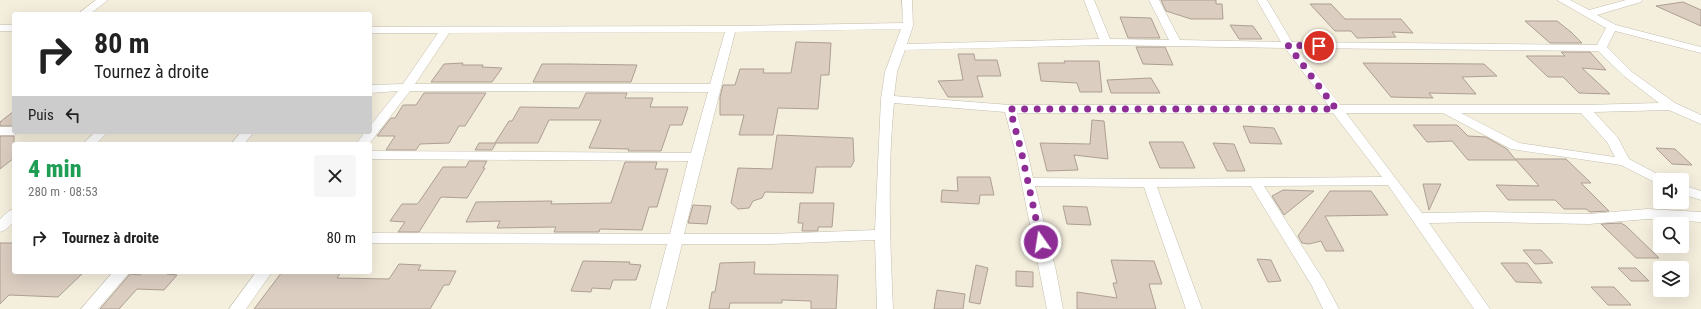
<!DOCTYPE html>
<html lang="fr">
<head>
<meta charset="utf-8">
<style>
  body { margin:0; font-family:"Roboto Condensed",sans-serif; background:#f6f6f6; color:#222; height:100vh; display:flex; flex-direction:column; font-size:15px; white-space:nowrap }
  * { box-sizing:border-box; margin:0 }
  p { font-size:13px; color:#767676 }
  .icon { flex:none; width:22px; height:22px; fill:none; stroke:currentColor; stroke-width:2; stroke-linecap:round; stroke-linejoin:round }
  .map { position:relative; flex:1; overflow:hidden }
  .sheet { position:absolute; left:12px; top:142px; width:360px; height:132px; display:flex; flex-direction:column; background:#fff; border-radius:4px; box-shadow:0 4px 16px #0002 }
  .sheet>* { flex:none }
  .hud { position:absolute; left:12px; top:12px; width:360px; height:122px; border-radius:4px; box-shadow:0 4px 16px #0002; background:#fff; color:#222; overflow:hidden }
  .controls { position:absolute; left:1653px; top:173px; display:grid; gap:8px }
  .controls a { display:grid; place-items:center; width:36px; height:36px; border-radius:4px; background:#fff; box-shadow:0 4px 16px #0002; font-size:20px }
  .pin { position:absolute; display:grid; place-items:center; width:34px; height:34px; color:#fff; margin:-17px; border:2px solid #fff; border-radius:50%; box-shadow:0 1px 4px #0007 }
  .me { position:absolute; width:44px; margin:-22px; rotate:347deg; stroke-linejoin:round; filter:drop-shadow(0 0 3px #0008) }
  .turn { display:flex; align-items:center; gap:14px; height:84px; padding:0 16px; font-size:18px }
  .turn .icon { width:52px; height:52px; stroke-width:2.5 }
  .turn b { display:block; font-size:28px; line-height:34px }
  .then { display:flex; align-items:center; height:38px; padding:0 16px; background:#0003; gap:8px; font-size:15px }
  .round { display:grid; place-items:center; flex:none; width:42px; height:42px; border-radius:4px; background:#f6f6f6 }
  .head { display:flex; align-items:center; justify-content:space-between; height:68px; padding:0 16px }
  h1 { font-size:24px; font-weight:800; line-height:30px; color:#1e9e55 }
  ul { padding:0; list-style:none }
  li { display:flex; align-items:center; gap:12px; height:56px; padding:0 16px }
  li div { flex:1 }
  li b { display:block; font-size:15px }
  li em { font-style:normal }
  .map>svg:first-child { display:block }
</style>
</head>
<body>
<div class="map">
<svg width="1701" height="309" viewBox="0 0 1701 309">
  <rect width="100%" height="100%" fill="#f4eedd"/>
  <g fill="#dbcdc0" stroke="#ad9f93">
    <path d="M1161 0H1216V4H1222L1223 19H1191L1166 11Z"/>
    <path d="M1683 2 1701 10V26L1656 6Z"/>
    <path d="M1310 4H1331L1345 19H1401L1413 33 1392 32 1396 37 1357 38 1351 31H1335Z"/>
    <path d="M1120 17 1151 18 1160 38H1128Z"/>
    <path d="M1525 21H1557L1571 32 1582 43H1550Z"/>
    <path d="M1230 25 1253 26 1262 39H1239Z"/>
    <path d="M796 42 831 43 829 75H821L818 109 778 108 773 135H739L744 115H720V97L723 85H735L740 69H764L763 73H791Z"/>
    <path d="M1136 47H1165L1173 65 1143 64Z"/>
    <path d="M1561 52H1590L1606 70 1582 68 1610 94 1579 93 1563 77H1548L1526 56H1565Z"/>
    <path d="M958 54H974L975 60H997L1001 76H977L983 97H948L938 81 963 80Z"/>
    <path d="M1064 61H1099L1102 92H1080L1077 83 1041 81 1038 63H1065Z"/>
    <path d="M463 63 462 65H483L482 67 502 68 492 82H431L444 64Z"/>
    <path d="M1363 63 1484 64 1497 76 1462 77 1476 94 1429 93 1433 98 1391 97Z"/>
    <path d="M542 64H570L637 65 631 82H533Z"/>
    <path d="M1151 78 1160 93H1111L1107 80Z"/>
    <path d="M424 93H486L465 126H459L449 143 420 144 416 150H386L395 136H377L391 118H395L403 105H416Z"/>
    <path d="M586 93H627L625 98H653L650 107H688L682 125H670L661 151H628L629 149 589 148 601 120H549L538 143H496L492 150H475L479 143H495L509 121H512L520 107 579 108Z"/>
    <path d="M14 111V126H0V122Z"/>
    <path d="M1092 120 1104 121 1108 159 1074 155 1078 170 1047 171 1040 143 1090 144Z"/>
    <path d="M1413 125H1457L1468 136 1486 137 1507 149 1515 159H1566L1591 183H1581L1609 211 1590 212 1586 209H1564L1555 200H1508L1496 185 1539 186 1516 160H1468L1452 141 1427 142Z"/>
    <path d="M1243 126 1274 128 1282 144 1250 143Z"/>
    <path d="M777 135 853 138 854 161 851 167H816L813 193 765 192 762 198 753 201 749 208 738 209 731 203 738 168 772 169Z"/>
    <path d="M0 136H14V158L0 169Z"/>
    <path d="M1149 142H1183L1195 168H1160Z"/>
    <path d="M1213 143 1234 144 1245 171H1227Z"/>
    <path d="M1656 148 1675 149 1692 165 1672 164Z"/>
    <path d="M469 161H487L483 168H485L467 198 441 197 419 232H398L405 222 390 221 402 204H417L419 202 443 167H466Z"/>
    <path d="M625 162H657L655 169H668L657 207H649L642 230 600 229 599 232H554L556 227 497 228 500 221 466 222 476 202 552 201 551 204 611 203Z"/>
    <path d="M957 177H990L994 195H980L979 204 941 202 942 190 958 191Z"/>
    <path d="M1423 184H1441L1429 210Z"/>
    <path d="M1283 190 1314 191 1284 215 1272 196Z"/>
    <path d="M1330 191H1371L1388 215 1325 216 1344 251H1326L1321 241 1309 244 1302 243 1298 236Z"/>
    <path d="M800 203H834L832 227H818V231H802L803 223H798Z"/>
    <path d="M693 205 711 206 707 224 688 223Z"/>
    <path d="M1063 206 1087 207 1091 225 1067 224Z"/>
    <path d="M1621 223 1626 226 1659 258H1636L1601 224Z"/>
    <path d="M0 243H14V272H84L58 297 9 295 0 304Z"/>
    <path d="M1523 250H1541L1553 263 1535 264Z"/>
    <path d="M1257 259 1271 260 1281 281 1268 282Z"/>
    <path d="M1111 260 1154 261 1162 284H1149L1156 309H1077V292L1117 298 1113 283H1117Z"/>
    <path d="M583 261 630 262 629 264 641 265 636 280H613L610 289 592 288 591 292 571 291Z"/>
    <path d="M755 262 754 274 838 275 836 309H811V301L782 300V303H730L729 309H709L712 292H715L720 263Z"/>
    <path d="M1501 263H1527L1542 283 1516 282Z"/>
    <path d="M399 264 421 265 418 270 456 271 449 285H444L430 309H254L282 272H341L337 278 389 279Z"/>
    <path d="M976 265 988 268 980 304 969 302Z"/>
    <path d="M1618 268H1636L1649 281H1631Z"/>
    <path d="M1016 271 1033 272V287L1016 286Z"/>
    <path d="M142 272H170L167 274 177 275 164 290 137 289 119 309H100L130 274 140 275Z"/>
    <path d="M1591 287H1614L1631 305H1608Z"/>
    <path d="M937 290 965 294 963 309H934Z"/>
  </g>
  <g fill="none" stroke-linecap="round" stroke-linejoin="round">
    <g stroke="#c3bdad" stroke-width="1">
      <g id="minor">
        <path d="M96 0H108L90 14H78Z"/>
        <path d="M902 0H912L913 26 907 44 1099 39 1084 0H1094L1110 39 1169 40 1149 0H1159L1180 40 1281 42 1257 0H1267L1292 42 1597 45 1606 28 1557 0H1570L1589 10 1626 0H1642L1641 2 1597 15 1616 25 1701 47V53L1615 31 1607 47 1632 72 1675 103 1701 115V124L1669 110 1594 112 1618 138 1629 159 1665 178 1666 180H1660V185L1621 165 1511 149 1443 113H1346L1422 213 1485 212 1589 214 1647 209 1701 212V222L1647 219 1589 224 1485 222 1429 223 1490 309H1474L1388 185 1264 186 1324 281 1339 309H1323L1312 286 1251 186 1157 187 1202 309H1186L1144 187 1035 186 1056 271 1063 309H1047L1015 150 1005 112 894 103C887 171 890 241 893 309H877L875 240 770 244H682L666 309H650L667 244 370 243V233L670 234 688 161 370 159V151L691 153 708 92 410 91 369 144H356L365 132H370V126L398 91 370 93V85L403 84 438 33H370V27L731 26 903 23ZM901 29 885 72 881 99 875 230 770 234H684L735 32ZM725 32 710 84H415L449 33ZM1106 45 1285 48 1328 105H1010L894 96 897 72 905 50ZM1296 48 1598 51 1624 76 1659 103 1584 105H1340ZM1017 113H1333L1382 177 1149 179 1033 178 1027 150ZM1461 113H1581L1607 142 1615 157 1519 143Z"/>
        <rect x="0" y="25" width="14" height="6"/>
        <path d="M0 127H14V132H20L14 135H0Z"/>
        <path d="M95 132H108L96 144H83Z"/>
        <path d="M241 132H254L244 144H231Z"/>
        <path d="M1682 185 1701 191V200L1682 194Z"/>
        <path d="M14 209V222L5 230 0 232V219L9 211Z"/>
        <path d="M113 272H130L98 309H81Z"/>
        <path d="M256 272H272L246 309H229Z"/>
      </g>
    </g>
    <use href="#minor" fill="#fff" fill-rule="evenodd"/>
  </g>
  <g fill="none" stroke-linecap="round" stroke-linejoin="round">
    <path stroke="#8e2d95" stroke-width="7" stroke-dasharray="0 12.6" d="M1041 242 1021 150 1010 109H1336L1288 45 1319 46"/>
  </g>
</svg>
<div class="controls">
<a><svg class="icon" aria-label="sound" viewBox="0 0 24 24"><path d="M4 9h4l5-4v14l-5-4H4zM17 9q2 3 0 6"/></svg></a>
<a><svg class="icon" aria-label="search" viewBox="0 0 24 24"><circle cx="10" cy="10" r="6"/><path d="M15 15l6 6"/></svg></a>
<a><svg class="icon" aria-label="layers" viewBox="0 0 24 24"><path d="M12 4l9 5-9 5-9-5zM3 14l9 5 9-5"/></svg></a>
</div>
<div class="pin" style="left:1319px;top:46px;background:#d93025"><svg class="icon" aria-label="arrive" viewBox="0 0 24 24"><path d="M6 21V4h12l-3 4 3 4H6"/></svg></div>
<svg class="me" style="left:1041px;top:242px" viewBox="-20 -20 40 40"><circle r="17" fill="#8e2d95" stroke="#fff" stroke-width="3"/><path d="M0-11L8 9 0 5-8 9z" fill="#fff"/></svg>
<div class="hud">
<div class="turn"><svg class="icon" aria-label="right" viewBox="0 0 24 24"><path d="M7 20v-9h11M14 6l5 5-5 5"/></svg><div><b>80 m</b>Tournez à droite</div></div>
<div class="then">Puis<svg class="icon" aria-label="left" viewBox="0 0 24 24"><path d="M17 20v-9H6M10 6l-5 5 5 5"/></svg></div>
</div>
<section class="sheet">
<div class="head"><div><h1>4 min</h1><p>280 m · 08:53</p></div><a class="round"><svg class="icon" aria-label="close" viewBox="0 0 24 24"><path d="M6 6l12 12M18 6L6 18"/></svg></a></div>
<ul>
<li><svg class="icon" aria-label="right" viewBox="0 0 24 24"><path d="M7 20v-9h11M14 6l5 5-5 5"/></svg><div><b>Tournez à droite</b></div><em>80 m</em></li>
</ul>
</section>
</div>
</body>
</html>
